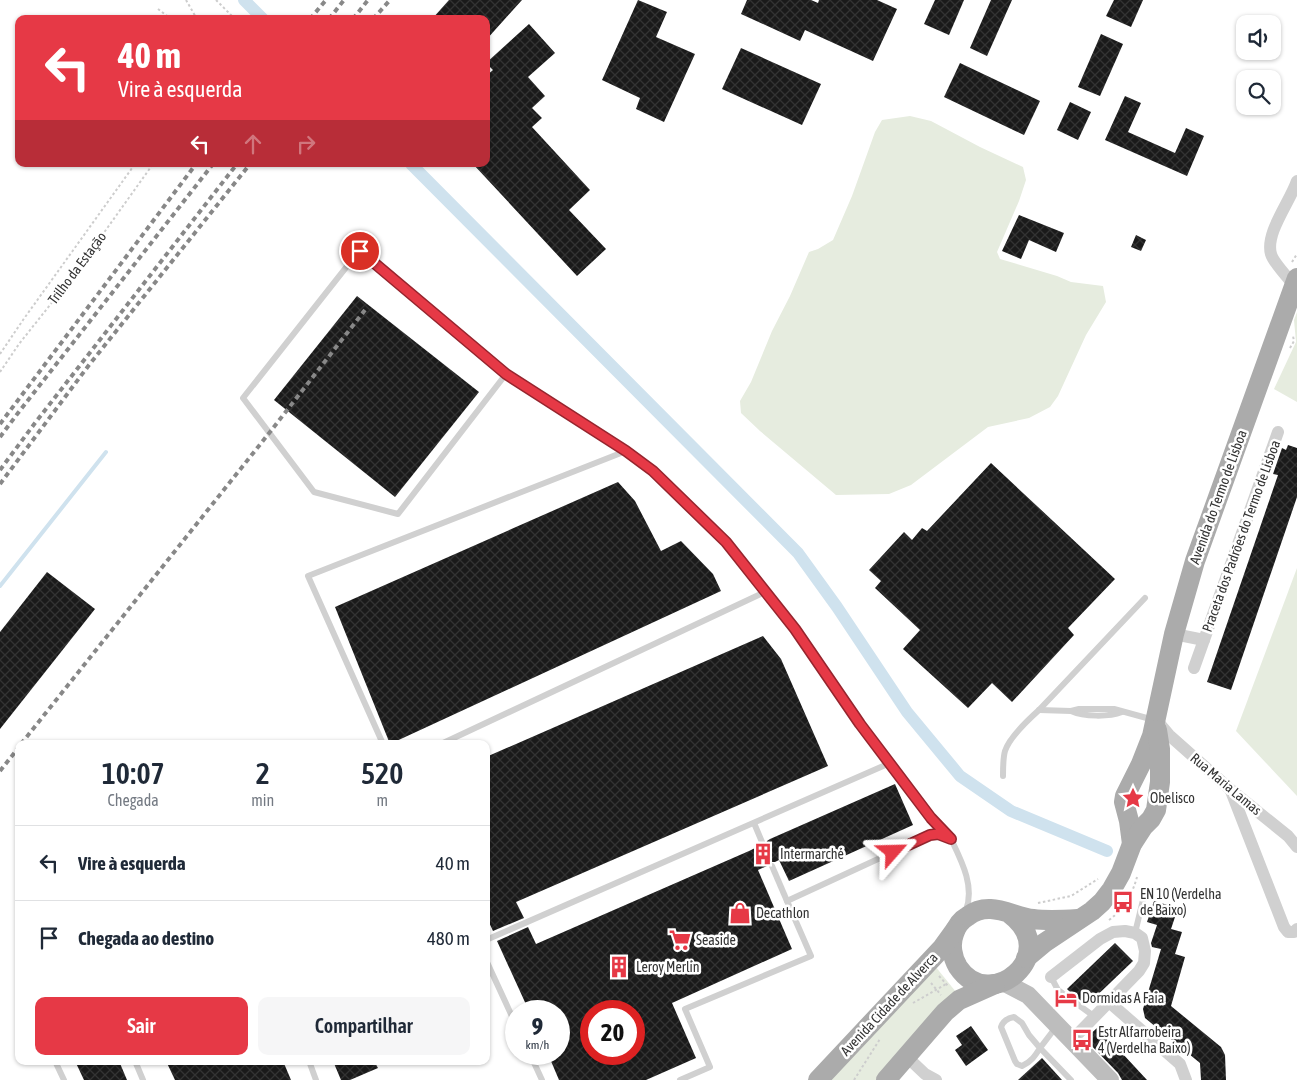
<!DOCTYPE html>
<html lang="pt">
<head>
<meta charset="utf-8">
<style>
  body { margin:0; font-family:"Asap Condensed",sans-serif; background:#f6f6f7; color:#1f2937; height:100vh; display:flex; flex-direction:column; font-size:19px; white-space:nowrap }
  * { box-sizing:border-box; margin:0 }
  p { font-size:16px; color:#747a83 }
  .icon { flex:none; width:28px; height:28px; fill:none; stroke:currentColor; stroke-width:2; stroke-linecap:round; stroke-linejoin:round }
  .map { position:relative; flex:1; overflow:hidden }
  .panel { position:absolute; left:15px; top:740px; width:475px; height:325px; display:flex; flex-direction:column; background:#fff; border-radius:10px; box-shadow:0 1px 4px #0004 }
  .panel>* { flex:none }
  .top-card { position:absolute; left:15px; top:15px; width:475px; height:152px; border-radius:10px; box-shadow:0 1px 4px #0004; background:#e63946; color:#fff; overflow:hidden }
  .buttons { position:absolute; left:1236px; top:15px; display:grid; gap:10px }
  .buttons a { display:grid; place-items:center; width:45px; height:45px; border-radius:10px; background:#fff; box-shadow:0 1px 4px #0004; font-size:25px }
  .speed { position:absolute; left:505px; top:1000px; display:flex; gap:10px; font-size:25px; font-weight:700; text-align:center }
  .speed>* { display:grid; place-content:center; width:65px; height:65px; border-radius:50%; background:#fff; box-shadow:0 1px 4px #0004; line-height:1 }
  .speed small { font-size:12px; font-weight:400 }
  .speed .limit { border:8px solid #d22; background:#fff; color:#111 }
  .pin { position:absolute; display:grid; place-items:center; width:42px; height:42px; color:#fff; margin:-21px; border:2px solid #fff; border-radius:50%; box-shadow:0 1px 5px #0007 }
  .me { position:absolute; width:55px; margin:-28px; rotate:65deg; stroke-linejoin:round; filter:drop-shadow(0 0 4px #0008) }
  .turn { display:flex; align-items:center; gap:18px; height:105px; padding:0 20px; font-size:22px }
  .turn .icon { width:65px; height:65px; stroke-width:2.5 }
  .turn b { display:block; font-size:35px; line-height:42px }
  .lanes { display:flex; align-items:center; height:48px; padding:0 20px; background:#0003; justify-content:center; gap:25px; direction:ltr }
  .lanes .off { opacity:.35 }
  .eta { display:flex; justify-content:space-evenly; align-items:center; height:85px; text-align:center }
  .eta b { font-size:30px; font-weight:600; line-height:35px }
  .primary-button { display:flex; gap:10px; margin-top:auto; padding:10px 20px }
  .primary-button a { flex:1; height:58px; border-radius:10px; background:#e63946; color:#fff; font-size:20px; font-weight:600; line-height:58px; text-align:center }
  .primary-button a+a { background:#f6f6f7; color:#1f2937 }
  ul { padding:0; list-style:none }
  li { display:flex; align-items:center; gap:15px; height:75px; padding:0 20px; border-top:1px solid #e0e1e3 }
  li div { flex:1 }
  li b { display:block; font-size:19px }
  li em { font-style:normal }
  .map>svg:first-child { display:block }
</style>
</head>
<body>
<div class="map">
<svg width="1297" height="1080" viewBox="0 0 1297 1080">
  <defs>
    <pattern id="building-cross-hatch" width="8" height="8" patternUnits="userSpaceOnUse" patternTransform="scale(1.25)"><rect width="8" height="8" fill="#1a1a1a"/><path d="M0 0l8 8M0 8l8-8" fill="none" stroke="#333"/></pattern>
  </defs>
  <rect width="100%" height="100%" fill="#fff"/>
  <g fill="#e6ecdf">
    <path d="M910 116 931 121 980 147 1023 167 1026 180 1019 201 997 252 1000 259 1057 276 1071 282 1103 286 1106 302 1086 335 1058 396 1050 407 1029 418 988 427 911 485 889 494 836 495 760 431 741 413 740 401 751 382 772 331 790 296 809 252 818 249 833 240 852 196 875 132 882 120Z"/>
    <path d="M1297 312V402L1274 389 1296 342 1294 320Z"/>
    <path d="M1297 568V796L1236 731Z"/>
    <path d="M935 966 956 992 879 1080H828Z"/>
  </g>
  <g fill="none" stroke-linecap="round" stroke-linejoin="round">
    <path stroke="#cfe2ee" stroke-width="4" d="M0 586 106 452"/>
    <g stroke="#cfe2ee" stroke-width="12">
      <path d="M244 0 263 19"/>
      <path d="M411 164 798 553 837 607 907 712 960 776 1011 811 1107 851"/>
    </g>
  </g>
  <g fill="url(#building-cross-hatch)" fill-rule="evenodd">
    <path d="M449 0H522L486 40V19H432Z"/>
    <path d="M638 0 667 12 656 37 695 54 664 122 636 109 640 98 602 80Z"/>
    <path d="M747 0H811L818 3 819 0H877L897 9 873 61 805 30 800 41 741 14Z"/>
    <path d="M935 0H964L949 35 924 24Z"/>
    <path d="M991 0H1012L987 56 970 48Z"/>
    <path d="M1114 0H1143L1131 27 1106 16Z"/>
    <path d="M529 24 555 53 528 77 545 96 532 108 542 118 532 127 590 190 569 210 606 249 577 276 473 164H486V76L493 70 486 63Z"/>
    <path d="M1101 34 1123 44 1100 96 1078 87Z"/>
    <path d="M741 48 821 84 802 125 722 89Z"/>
    <path d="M960 63 1040 101 1024 135 944 97Z"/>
    <path d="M1125 96 1141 103 1128 132 1175 153 1186 128 1204 136 1187 176 1105 140Z"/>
    <path d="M1070 102 1091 112 1078 140 1057 130Z"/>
    <path d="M1019 215 1064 233 1056 252 1029 240 1021 259 1002 251Z"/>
    <path d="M1136 235 1146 240 1141 251 1131 247Z"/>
    <path d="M357 296 479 392 395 497 274 400Z"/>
    <path d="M1288 445 1297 448V497L1231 690 1207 682 1278 475 1273 474 1282 448 1286 450Z"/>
    <path d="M991 463 1115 579 1068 628 1074 635 1012 702 992 683 968 708 903 649 920 630 875 588 881 581 869 570 904 532 912 540 922 528 927 531Z"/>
    <path d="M618 482 635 501 661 551 681 541 713 574 721 591 390 744 335 607Z"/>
    <path d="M47 572 95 609 0 729V632Z"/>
    <path d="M763 636 781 659 828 766 516 902 524 918 493 931 486 916V757Z"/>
    <path d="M895 784 913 825 789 881 779 860 775 862H770L767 866 758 870 792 949 672 1003 696 1058 646 1080H559L548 1054H559V1011H529L497 941 528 927 536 944 749 851 759 846 761 847 764 846 766 845 767 841 770 839ZM591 1011H634V1054H591Z"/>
    <path d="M1154 901 1178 908 1171 929 1182 932 1175 954 1185 957 1171 1006 1221 1047 1225 1055 1226 1080H1201L1200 1063 1145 1018 1143 1009 1161 949 1152 947 1151 943 1157 925 1147 922Z"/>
    <path d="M1115 943 1133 961 1087 1005 1072 994 1067 989Z"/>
    <path d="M971 1026 988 1050 966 1066 955 1050 962 1045 956 1036Z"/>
    <path d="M1097 1028 1121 1055 1122 1053 1147 1080H1122L1118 1073 1085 1039Z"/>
    <path d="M1042 1058 1062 1080H1018Z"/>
    <path d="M75 1061H119L127 1080H84Z"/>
    <path d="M166 1061H283L291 1080H175Z"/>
    <path d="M333 1061H374L378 1068 350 1080H341Z"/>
  </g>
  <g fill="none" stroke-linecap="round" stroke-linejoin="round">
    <g stroke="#cdcdcd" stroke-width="2" stroke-dasharray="2.5 2.5" stroke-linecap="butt">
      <path d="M186 0 197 19"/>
      <path d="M216 0 235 19"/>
      <path d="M158 9 171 19"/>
      <path d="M1292 262 1297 254"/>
      <path d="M1290 348 1294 341 1293 336"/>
      <path d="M0 354 23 320 135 164"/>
      <path d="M0 372 19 344 73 276 153 164"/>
      <path d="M1038 903 1071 896 1098 879"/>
      <path d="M1109 920C1124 909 1132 895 1137 877"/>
      <path d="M939 976 949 987"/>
      <path d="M931 983 941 995"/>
      <path d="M913 1003 946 984"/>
      <path d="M854 1080 880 1039"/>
    </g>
    <g stroke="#d0d0d0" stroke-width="6">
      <path d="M506 374 398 514 314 492 243 398 359 251 506 374 626 451"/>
      <path d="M1039 710 1071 711 1079 709H1114L1154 720"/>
      <path d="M1071 711C1084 717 1109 717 1122 712"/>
      <path d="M383 744 308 576 626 451 653 471 725 542 795 629 860 724 931 818 951 839"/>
      <path d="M441 744 765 592"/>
      <path d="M1003 776C1003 768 1003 758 1005 751 1009 738 1029 719 1039 710L1145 598"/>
      <path d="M754 823 762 842"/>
      <path d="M772 866 787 901"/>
      <path d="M1135 933 1143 900"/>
      <path d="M486 940 890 763"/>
      <path d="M486 960 516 1025"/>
      <path d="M1051 977 1058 990 1095 1017"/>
      <path d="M1056 1027 1040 1048 1029 1035 1022 1023 1014 1017C1008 1018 1003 1021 1001 1027L1015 1061 1017 1064 1022 1066C1031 1062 1035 1056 1040 1048L1071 1080"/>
      <path d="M530 1054 542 1080"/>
      <path d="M55 1061 64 1080"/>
      <path d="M135 1061 143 1080"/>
      <path d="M309 1061 316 1080"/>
      <path d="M680 1080 710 1067 685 1009 811 956 787 901 930 835 938 834 951 839C961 860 975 886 966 910"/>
    </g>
    <g stroke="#d0d0d0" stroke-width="12">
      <path d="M1294 285C1288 278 1273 262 1271 254 1265 233 1290 202 1297 181"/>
      <path d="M1174 634 1204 640"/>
      <path d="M1194 668 1278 432"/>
      <path d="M1158 722 1169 735 1231 790 1288 836 1297 847"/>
      <path d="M1231 791 1284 927 1288 932H1294L1297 929"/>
      <path d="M1051 977 1100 939 1113 932 1125 931 1135 933 1142 938 1145 951 1144 963 1139 971 1071 1041"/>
      <path d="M1109 1002 1180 1064 1186 1080"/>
      <path d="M906 1056 925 1074 936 1080"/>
    </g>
    <path stroke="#bdbdbd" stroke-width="18" d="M1003 982 1028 995 1110 1080"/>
    <g stroke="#ababab" stroke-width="20">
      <path d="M1132 844 1129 821 1124 802 1125 796 1141 764 1152 736 1174 634 1195 561 1297 278"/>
      <path d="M1010 914C1063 954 990 1015 958 967 952 957 950 944 954 934 956 927 961 920 968 916 989 900 1011 916 1033 919 1048 921 1063 920 1079 919"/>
      <path d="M1026 958 1044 943 1092 911 1102 902 1112 889 1121 873 1132 844 1143 827 1151 819 1156 810 1160 782V749L1157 730"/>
      <path d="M818 1080 942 948 955 930"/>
      <path d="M886 1080 945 1012 959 1000 995 984"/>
    </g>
    <g stroke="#888" stroke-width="4" stroke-dasharray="5 4" stroke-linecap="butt">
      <path d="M310 19 326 0"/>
      <path d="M329 19 344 0"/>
      <path d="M353 19 368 0"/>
      <path d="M373 19 390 0"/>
      <path d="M0 424 196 164"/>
      <path d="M0 437 18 413 213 164"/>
      <path d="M0 470 35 423 237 164"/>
      <path d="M0 484 89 365 250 164"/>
      <path d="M21 744 270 432 365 310"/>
      <path d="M0 771 19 747"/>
    </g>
  </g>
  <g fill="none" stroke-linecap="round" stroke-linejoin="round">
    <g stroke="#96252e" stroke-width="12">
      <path id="route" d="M360 251 506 374 626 451 653 471 726 542 795 629 860 724 931 818 951 839 938 834 930 835 893 852"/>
    </g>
    <use href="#route" stroke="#e63946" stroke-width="9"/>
  </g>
  <defs>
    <g id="sight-bare" transform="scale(1.725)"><path d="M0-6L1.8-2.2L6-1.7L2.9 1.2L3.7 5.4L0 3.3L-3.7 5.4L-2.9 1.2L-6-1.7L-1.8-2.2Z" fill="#e63946" stroke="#fff" stroke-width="2.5" paint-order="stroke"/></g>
    <g id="building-bare" transform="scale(1.725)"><path d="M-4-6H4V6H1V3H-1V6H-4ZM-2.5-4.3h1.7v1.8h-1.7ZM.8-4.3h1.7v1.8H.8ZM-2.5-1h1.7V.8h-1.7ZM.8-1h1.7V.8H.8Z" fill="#e63946" stroke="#fff" stroke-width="2.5" paint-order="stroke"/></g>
    <g id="bus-bare" transform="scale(1.725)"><path d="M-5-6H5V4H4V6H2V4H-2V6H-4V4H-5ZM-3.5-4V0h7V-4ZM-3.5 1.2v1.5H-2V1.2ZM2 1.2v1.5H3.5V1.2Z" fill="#e63946" stroke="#fff" stroke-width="2.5" paint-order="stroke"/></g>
    <g id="shop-bare" transform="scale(1.725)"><path d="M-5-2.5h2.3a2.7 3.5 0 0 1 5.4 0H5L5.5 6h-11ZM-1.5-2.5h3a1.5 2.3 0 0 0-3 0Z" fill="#e63946" stroke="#fff" stroke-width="2.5" paint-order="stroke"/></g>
    <g id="supermarket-bare" transform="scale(1.725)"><path d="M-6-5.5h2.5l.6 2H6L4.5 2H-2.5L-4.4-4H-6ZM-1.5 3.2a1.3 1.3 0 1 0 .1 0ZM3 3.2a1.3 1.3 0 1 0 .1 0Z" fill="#e63946" stroke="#fff" stroke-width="2.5" paint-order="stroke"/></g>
    <g id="hotel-bare" transform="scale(1.725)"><path d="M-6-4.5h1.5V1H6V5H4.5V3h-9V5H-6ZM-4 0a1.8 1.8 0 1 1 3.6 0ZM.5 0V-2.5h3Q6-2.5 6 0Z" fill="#e63946" stroke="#fff" stroke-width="2.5" paint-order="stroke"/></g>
  </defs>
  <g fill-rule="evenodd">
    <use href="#sight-bare" x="1133" y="798"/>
    <use href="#building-bare" x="763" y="854"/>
    <use href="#bus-bare" x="1123" y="902"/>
    <use href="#shop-bare" x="740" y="913"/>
    <use href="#supermarket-bare" x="680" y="940"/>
    <use href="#building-bare" x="619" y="967"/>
    <use href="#hotel-bare" x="1066" y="998"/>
    <use href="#bus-bare" x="1082" y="1040"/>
  </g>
  <g text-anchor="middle" stroke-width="5" stroke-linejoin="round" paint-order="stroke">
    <g font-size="14" fill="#333" stroke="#fff">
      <text transform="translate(77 268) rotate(-53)" y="5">Trilho da Estação</text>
      <text transform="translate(1218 497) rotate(-70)" y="5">Avenida do Termo de Lisboa</text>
      <text transform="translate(1241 536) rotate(-70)" y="5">Praceta dos Padrões do Termo de Lisboa</text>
      <text transform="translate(1226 784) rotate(40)" y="5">Rua Maria Lamas</text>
      <text transform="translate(889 1004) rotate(-47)" y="5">Avenida Cidade de Alverca</text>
    </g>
    <g font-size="14" fill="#333" stroke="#fff" text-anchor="start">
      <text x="1150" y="803">Obelisco</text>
      <text x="780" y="859">Intermarché</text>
      <text x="1140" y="899">EN 10 (Verdelha<tspan x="1140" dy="16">de Baixo)</tspan></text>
      <text x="756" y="918">Decathlon</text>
      <text x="696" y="945">Seaside</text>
      <text x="636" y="972">Leroy Merlin</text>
      <text x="1082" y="1003">Dormidas A Faia</text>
      <text x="1098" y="1037">Estr Alfarrobeira<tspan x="1098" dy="16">4 (Verdelha Baixo)</tspan></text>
    </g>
  </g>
</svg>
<div class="buttons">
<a><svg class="icon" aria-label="sound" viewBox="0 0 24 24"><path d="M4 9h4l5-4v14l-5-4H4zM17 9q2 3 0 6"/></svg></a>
<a><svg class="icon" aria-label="search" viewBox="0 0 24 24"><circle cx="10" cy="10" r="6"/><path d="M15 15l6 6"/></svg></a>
</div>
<div class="speed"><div>9<small>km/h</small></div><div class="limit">20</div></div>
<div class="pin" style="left:360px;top:251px;background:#d93025"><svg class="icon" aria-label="arrive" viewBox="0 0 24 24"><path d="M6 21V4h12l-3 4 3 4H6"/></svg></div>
<svg class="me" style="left:893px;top:852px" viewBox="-20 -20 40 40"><path d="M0-17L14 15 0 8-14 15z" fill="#e63946" stroke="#fff" stroke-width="4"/></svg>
<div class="top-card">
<div class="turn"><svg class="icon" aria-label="left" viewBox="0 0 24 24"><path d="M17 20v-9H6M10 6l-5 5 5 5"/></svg><div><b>40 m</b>Vire à esquerda</div></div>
<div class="lanes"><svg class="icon" aria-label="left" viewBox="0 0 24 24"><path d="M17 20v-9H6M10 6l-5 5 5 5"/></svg><svg class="icon off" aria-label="ahead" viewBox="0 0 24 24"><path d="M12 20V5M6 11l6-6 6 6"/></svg><svg class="icon off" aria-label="right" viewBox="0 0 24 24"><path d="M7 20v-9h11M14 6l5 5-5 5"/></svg></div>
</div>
<section class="panel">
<div class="eta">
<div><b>10:07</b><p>Chegada</p></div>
<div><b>2</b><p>min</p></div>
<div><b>520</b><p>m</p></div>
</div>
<ul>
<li><svg class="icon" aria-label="left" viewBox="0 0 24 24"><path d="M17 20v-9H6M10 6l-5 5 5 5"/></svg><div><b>Vire à esquerda</b></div><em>40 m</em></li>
<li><svg class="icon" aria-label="arrive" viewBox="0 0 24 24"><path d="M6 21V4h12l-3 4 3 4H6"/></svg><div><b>Chegada ao destino</b></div><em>480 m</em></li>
</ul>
<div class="primary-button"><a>Sair</a><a>Compartilhar</a></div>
</section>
</div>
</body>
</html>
